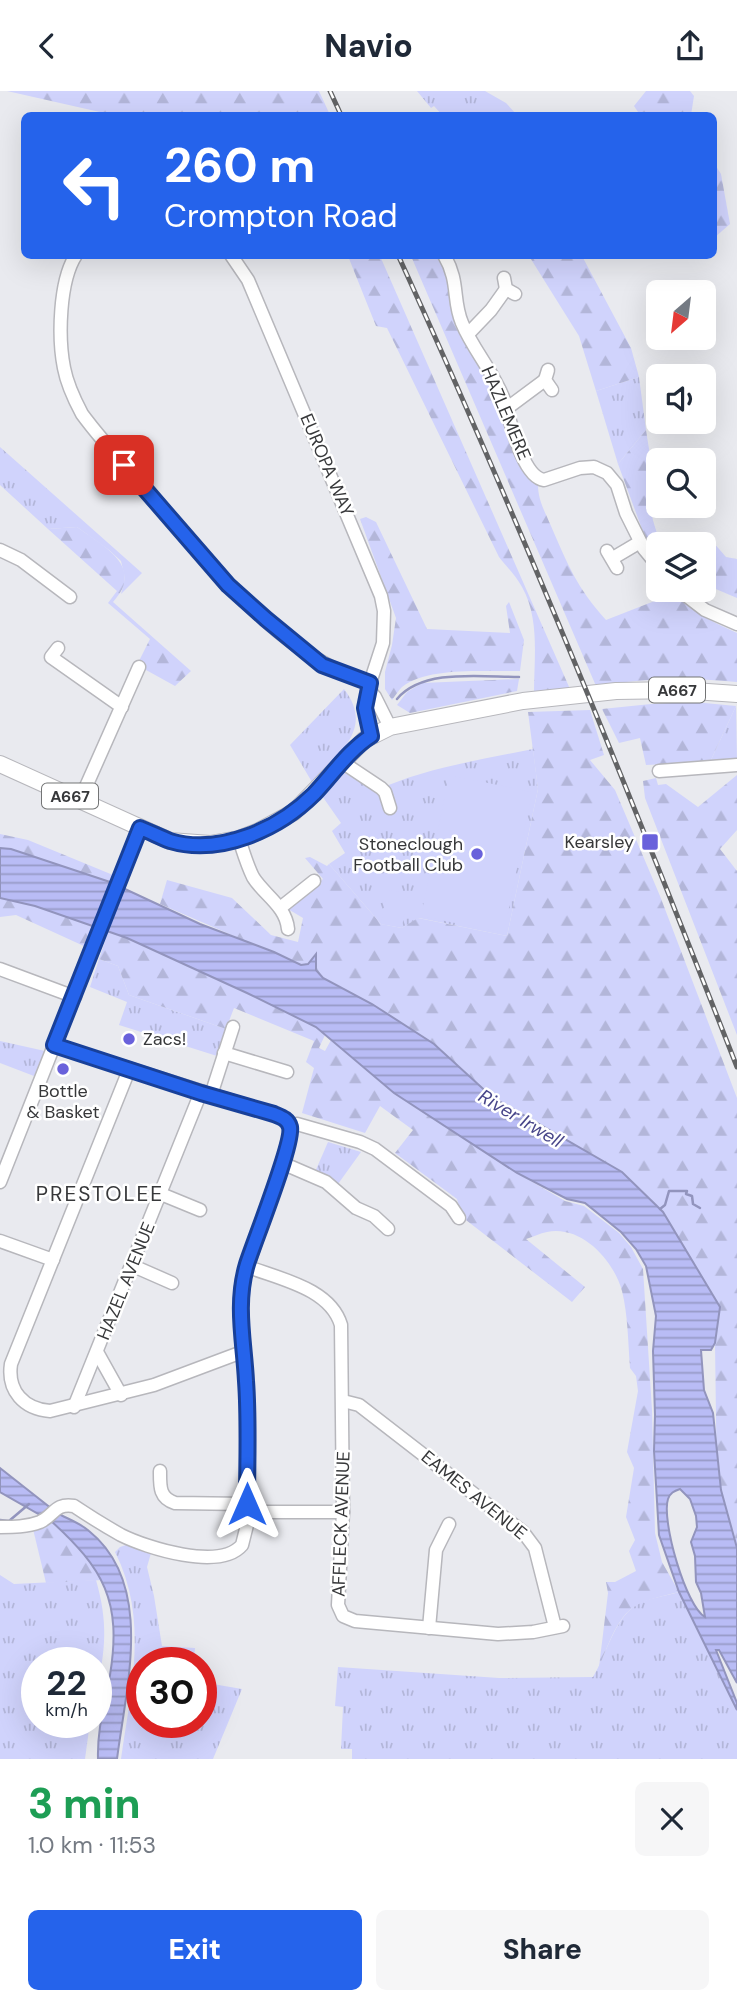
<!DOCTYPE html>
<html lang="en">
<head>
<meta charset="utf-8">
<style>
  body { margin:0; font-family:"DM Sans",sans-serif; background:#f6f6f7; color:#1f2937; height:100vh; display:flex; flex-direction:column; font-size:26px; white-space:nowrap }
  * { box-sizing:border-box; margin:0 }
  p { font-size:23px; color:#747a83 }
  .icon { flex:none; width:38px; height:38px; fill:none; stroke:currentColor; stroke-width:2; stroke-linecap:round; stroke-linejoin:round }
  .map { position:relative; height:1668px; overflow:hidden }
  .panel { display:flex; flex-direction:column; background:#fff; flex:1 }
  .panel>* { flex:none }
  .banner { position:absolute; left:21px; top:21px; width:696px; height:147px; border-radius:10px; box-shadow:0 7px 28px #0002; background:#2563eb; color:#fff; overflow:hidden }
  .needle { width:46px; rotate:208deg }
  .tools { position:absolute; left:646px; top:189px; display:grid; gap:14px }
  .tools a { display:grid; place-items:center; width:70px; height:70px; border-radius:10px; background:#fff; box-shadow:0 7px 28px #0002; font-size:35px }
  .speed { position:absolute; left:21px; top:1556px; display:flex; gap:14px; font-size:35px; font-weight:700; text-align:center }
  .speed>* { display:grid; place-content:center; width:91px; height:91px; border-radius:50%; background:#fff; box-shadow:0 7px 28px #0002; line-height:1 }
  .speed small { font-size:18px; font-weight:400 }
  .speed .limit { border:10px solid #d22; background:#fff; color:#111 }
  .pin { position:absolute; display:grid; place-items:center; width:60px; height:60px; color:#fff; margin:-30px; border-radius:14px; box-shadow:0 4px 10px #0006 }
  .me { position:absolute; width:77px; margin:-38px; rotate:0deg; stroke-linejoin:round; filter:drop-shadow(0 0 5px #0008) }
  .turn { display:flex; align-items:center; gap:24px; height:147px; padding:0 28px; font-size:32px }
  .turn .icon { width:91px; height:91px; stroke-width:2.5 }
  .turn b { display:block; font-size:49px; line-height:60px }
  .round { display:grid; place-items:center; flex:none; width:74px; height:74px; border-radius:10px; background:#f6f6f7 }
  .overview { display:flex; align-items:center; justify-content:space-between; height:119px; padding:0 28px }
  h1 { font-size:42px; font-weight:800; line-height:52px; color:#1e9e55 }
  .cta { display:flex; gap:14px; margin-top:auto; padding:14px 28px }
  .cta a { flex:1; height:80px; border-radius:10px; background:#2563eb; color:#fff; font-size:28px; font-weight:800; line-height:80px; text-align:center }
  .cta a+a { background:#f6f6f7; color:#1f2937 }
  header { display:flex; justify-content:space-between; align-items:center; height:91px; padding:0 28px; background:#fff; font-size:32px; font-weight:800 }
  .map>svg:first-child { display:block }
</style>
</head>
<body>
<header><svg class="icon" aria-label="back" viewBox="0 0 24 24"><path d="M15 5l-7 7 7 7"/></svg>Navio<svg class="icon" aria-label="share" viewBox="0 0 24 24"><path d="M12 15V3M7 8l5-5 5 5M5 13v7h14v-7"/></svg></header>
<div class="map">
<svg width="737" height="1668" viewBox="0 0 737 1668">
  <defs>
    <pattern id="grass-tufts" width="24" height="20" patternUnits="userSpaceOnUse" patternTransform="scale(1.75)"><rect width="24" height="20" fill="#d0d3fc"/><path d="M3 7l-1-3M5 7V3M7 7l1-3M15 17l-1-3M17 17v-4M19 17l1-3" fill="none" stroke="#b3b6d9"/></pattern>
    <pattern id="forest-firs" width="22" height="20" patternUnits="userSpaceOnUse" patternTransform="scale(1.75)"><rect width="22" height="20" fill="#d0d3fc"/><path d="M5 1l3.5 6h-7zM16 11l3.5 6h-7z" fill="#b3b6d9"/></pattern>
    <pattern id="water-rules" width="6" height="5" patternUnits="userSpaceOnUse" patternTransform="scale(1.75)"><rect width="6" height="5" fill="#b9bcf5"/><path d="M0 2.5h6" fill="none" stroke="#979ac7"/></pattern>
  </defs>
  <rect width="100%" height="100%" fill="#e9eaef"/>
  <g fill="url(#grass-tufts)">
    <path d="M417 0H485L506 12 517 24H442L434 15 431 17Z"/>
    <path d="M639 286 646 339 618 373 596 300Z"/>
    <path d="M0 356 142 482 121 503 125 487 121 470 109 459 77 436 48 438 0 394Z"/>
    <path d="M344 598C375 638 338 663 312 691L290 654Z"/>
    <path d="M736 615 737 670 710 671Z"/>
    <path d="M533 658 538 698 507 845 419 827 402 837 381 833 329 773 345 762 332 740 341 732 320 702 340 679 375 700C424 677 480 669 533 658Z"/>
    <path d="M99 868 118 875 129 904 226 938 217 965 119 934 127 911 90 896Z"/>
    <path d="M0 950 45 960 34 985 0 972Z"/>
    <path d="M328 1051 361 1061 338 1093 315 1081Z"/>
    <path d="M129 1453 151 1462 147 1476 154 1505 162 1555 195 1557 194 1571 142 1572V1631H201V1591L242 1598 213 1668H121C131 1598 149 1528 115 1461L120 1456Z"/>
    <path d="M0 1484 14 1493 96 1489C108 1531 106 1559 96 1601V1572H37V1631H90L85 1668H0Z"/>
    <path d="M679 1501 737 1619V1668H352V1658H341L343 1616 335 1615 338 1576 499 1587 593 1586C607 1563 613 1530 636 1514 648 1507 666 1505 679 1501Z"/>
  </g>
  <g fill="url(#forest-firs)">
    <path d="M7 0H319L330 24H113Z"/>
    <path d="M646 0H690L694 5 691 24H640L634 15Z"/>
    <path d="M714 72 721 83 730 133 714 147Z"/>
    <path d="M348 165H380L570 598 534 603C534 567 540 528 522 496 516 485 506 475 499 466L387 237 376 235Z"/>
    <path d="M411 165H436L440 170C460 213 480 258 496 303 507 335 509 372 538 394 538 409 545 421 551 435 568 474 577 497 606 529L675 502C691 522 714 531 737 542V591C685 586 647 587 596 595Z"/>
    <path d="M529 165H582L631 257 639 286 596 300 579 245Z"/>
    <path d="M646 339 652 377 655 378C646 408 650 424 661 453H658V463L645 446 618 373Z"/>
    <path d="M366 426 376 431 427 538 510 542 506 515 509 511 524 549 520 580C488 581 428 575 402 596 399 599 395 605 392 609L385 598V581L392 554 396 527 360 428Z"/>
    <path d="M77 436C103 455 146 476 113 511L191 580 175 595 137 574 150 548 108 512 117 500 48 438Z"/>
    <path d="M713 451 726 466 737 468V507L704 493V457Z"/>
    <path d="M519 588 517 600 410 622 397 614 407 601 422 592Z"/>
    <path d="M694 611 736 615 710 671 646 674 640 647 619 652 602 618 651 613Z"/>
    <path d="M590 619 604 664 590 669 615 699 660 805 737 1007V1463L717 1403 715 1252 720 1216 663 1121 622 1081 492 1006 434 953 372 913 323 887 316 879 315 864 308 873 301 874 160 813 167 789 232 807 271 844 298 851 303 827 288 818 323 788 305 767 310 766 327 775 329 773 381 833 402 837 418 827 507 845 538 698 528 621Z"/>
    <path d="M737 684V739L720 758 737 780V944L645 707 643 690 656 687 658 694 666 693 698 716Z"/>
    <path d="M0 743 28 749 113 784 110 791 11 758 0 757Z"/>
    <path d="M0 807 35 815 92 835 86 856 16 824 0 826Z"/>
    <path d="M108 841 127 847 247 902 316 936 325 944 319 957 325 960 331 949 394 1002 517 1082 565 1110 584 1115 619 1142 631 1156 643 1178 652 1319 655 1442 662 1471 679 1501C667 1504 653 1507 641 1512 618 1521 608 1555 599 1576L608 1502 606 1491H615L636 1480 629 1460 635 1449 626 1426 634 1377 627 1361 638 1300 636 1285 630 1277C628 1252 628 1224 622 1200 614 1170 582 1134 547 1141 540 1142 533 1146 526 1148L585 1196 572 1211 462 1126 457 1108 395 1062 413 1039 380 1015 365 1042 302 1022 314 977 306 971 314 950 234 917 226 938 129 904 118 875 99 868Z"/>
    <path d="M50 1429C70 1447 90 1465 103 1489L46 1492 33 1438Z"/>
  </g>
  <g fill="#d0d3fc">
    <path d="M449 684 532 701 504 842 421 825Z"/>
    <path d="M387 799 408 802 402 836 381 833Z"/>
  </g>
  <g fill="url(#water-rules)" stroke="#9294bd" stroke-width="2" fill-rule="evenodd">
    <path d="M0 757 11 758 110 791 200 833 274 861 301 874 308 873 316 863V879L323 887 372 913 434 953 492 1006 622 1081 663 1121 720 1216 715 1252 711 1259H701L704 1299 713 1322 721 1399 737 1457V1592L719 1559H716L737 1612V1619L679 1501 659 1444 654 1360 655 1324 653 1260 656 1225 646 1175 636 1158 621 1141 585 1112 567 1108 517 1082 394 1002 316 936 247 902 127 847 35 815 0 807ZM680 1398 690 1408 696 1425 697 1436 691 1451 695 1465 696 1491 701 1502 705 1526C686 1516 661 1429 668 1408 670 1402 674 1400 680 1398Z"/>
    <path d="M0 1377 52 1418 42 1425 0 1401Z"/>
    <path d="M57 1422C68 1428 80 1432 89 1440 155 1493 126 1596 117 1668H98C97 1638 105 1613 110 1584 122 1510 104 1478 50 1429Z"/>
  </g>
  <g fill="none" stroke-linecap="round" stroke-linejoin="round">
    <g stroke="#9294bd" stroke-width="2.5">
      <path d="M397 608C423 577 482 586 519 586"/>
      <path d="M660 1118 665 1114 669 1100H687L686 1103 692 1105 693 1113 700 1117"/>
      <path d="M0 1429 9 1430 29 1413"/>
    </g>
    <g stroke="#b7b7bc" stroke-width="15">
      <g id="minor">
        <path d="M76 164C59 190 58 247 64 277 67 293 74 308 82 323 107 357 137 387 165 420 223 487 282 565 370 592"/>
        <path d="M231 164 248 189 381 505 384 520 383 552 370 592 365 616 371 645"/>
        <path d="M444 164C460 191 452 209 462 232 473 259 494 281 504 309 510 328 522 386 544 389L580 377 594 376 607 382 617 394 626 422 644 458 658 475"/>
        <path d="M504 187 506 198 515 203"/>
        <path d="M469 242 491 219 506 198"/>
        <path d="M548 279 545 289 552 299"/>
        <path d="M506 318 545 289"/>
        <path d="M0 459 21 469 70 506"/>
        <path d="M607 460 617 477"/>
        <path d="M613 467 640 451"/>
        <path d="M679 499 705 519 737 533"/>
        <path d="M58 557 51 566 122 616"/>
        <path d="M369 599 375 606 390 636"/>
        <path d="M342 671 381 697 385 701 390 717"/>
        <path d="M659 680 737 674"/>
        <path d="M80 709 139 576"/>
        <path d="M239 748C243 760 247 774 253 786 264 804 286 815 288 838"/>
        <path d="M280 817 314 790"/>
        <path d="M0 878 75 906"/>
        <path d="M54 954 274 1023 285 1028 290 1035"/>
        <path d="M224 962 287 981"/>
        <path d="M129 979 11 1273C7 1300 24 1318 50 1320L154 1294 242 1261"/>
        <path d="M211 1004 233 936"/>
        <path d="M290 1035 297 1033 360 1051 375 1058 451 1115 459 1127"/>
        <path d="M282 1072 326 1091 356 1117 374 1125 388 1138"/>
        <path d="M0 1091 140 737"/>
        <path d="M161 1103 200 1119"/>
        <path d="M0 1150 53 1169"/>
        <path d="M131 1174 172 1192"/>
        <path d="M246 1175C279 1188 330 1197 341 1234L343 1421 338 1514 343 1525 355 1530 498 1543 533 1541 563 1535"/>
        <path d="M97 1261 121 1304"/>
        <path d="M343 1310 359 1314 523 1441 535 1457 555 1536"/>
        <path d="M74 1316 201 1001"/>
        <path d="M160 1380C160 1395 159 1407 175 1412L247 1413"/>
        <path d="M247 1421H343"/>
        <path d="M0 1436C13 1436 27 1436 40 1431 55 1424 54 1412 74 1415 89 1425 105 1435 121 1444 147 1457 220 1480 242 1454L247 1434V1421L246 1289 242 1261 241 1196 282 1072 290 1042V1035"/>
        <path d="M429 1537 436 1459 449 1433"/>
      </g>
    </g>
    <g stroke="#b7b7bc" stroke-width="18">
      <path id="major" d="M0 673 170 750 210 753 239 748 257 741 294 721 364 649 390 636 523 610 616 600 679 599 737 603"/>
    </g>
    <use href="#minor" stroke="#fff" stroke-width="12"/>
    <use href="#major" stroke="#fff" stroke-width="16"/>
    <g stroke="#626365" stroke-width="5">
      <g id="rail">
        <path d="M330 0 341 24"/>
        <path d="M398 164C520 431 630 703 737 976"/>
      </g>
    </g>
    <use href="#rail" stroke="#fff" stroke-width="2.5" stroke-dasharray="8" stroke-linecap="butt"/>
  </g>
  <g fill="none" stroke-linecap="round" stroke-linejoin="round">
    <g stroke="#184099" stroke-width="18">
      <path id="route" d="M124 374 228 494 266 528 322 574 370 592 365 617 371 645C349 659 332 684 314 703 279 738 220 765 170 750 160 746 150 741 140 737L54 954 201 1002 274 1023C281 1026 288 1028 290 1036 294 1051 254 1151 247 1173 235 1213 244 1250 246 1290 249 1331 247 1372 247 1413"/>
    </g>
    <use href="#route" stroke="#2563eb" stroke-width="12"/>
  </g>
  <g fill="#6961db" stroke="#fff" stroke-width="2.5">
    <rect x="641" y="742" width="18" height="18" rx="3.5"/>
    <circle cx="477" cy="763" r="7"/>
    <circle cx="129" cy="948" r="7"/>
    <circle cx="63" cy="978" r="7"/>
  </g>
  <g text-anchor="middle" stroke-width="5" stroke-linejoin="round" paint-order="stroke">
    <g fill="#fff" stroke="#737475" stroke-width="2">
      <rect x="649" y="586.5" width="56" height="25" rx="5"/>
      <rect x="42" y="692.5" width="56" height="25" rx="5"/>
    </g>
    <g font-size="16" font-weight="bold" fill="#37383a">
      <text x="677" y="605">A667</text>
      <text x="70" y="711">A667</text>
    </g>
    <g font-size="18" fill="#37383a" stroke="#fff">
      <text transform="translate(506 322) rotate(67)" y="6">HAZLEMERE</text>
      <text transform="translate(327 374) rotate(67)" y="6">EUROPA WAY</text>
      <text transform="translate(126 1190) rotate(-68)" y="6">HAZEL AVENUE</text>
      <text transform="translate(474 1404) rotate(39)" y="6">EAMES AVENUE</text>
      <text transform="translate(341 1433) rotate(-88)" y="6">AFFLECK AVENUE</text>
    </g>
    <g font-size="18" fill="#37383a" stroke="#fff" text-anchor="end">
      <text x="634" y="757">Kearsley</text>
      <text x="463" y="759">Stoneclough<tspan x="463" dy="21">Football Club</tspan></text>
      <text x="143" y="954" text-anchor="start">Zacs!</text>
      <text x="63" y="1006" text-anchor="middle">Bottle<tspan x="63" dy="21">&amp; Basket</tspan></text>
    </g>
    <g font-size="19" font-style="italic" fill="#48468a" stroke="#fff">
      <text transform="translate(521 1027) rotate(31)" y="7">River Irwell</text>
    </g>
    <g font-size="21" letter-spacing="2" fill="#37383a" stroke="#fff">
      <text x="100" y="1110">PRESTOLEE</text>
    </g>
  </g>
</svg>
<div class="tools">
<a><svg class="needle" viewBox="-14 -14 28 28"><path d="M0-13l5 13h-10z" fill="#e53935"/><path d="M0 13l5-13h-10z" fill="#747a83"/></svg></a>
<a><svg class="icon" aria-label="sound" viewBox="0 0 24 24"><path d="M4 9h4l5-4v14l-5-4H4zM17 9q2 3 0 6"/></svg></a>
<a><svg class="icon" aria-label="search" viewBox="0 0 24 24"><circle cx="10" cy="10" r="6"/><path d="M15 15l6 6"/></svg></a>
<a><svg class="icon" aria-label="layers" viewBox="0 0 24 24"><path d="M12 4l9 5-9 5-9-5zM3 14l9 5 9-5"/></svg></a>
</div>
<div class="speed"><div>22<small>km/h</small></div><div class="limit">30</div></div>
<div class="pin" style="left:124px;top:374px;background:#d93025"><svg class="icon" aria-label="arrive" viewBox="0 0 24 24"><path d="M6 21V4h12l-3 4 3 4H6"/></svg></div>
<svg class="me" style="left:247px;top:1413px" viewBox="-20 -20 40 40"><path d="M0-17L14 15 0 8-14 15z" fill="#2563eb" stroke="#fff" stroke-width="4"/></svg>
<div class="banner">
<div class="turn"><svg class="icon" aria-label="left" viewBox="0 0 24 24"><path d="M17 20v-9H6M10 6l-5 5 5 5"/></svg><div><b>260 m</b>Crompton Road</div></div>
</div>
</div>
<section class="panel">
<div class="overview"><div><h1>3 min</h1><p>1.0 km · 11:53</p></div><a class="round"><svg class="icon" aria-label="close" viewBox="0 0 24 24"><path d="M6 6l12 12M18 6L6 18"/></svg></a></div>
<div class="cta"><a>Exit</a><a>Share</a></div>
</section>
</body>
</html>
